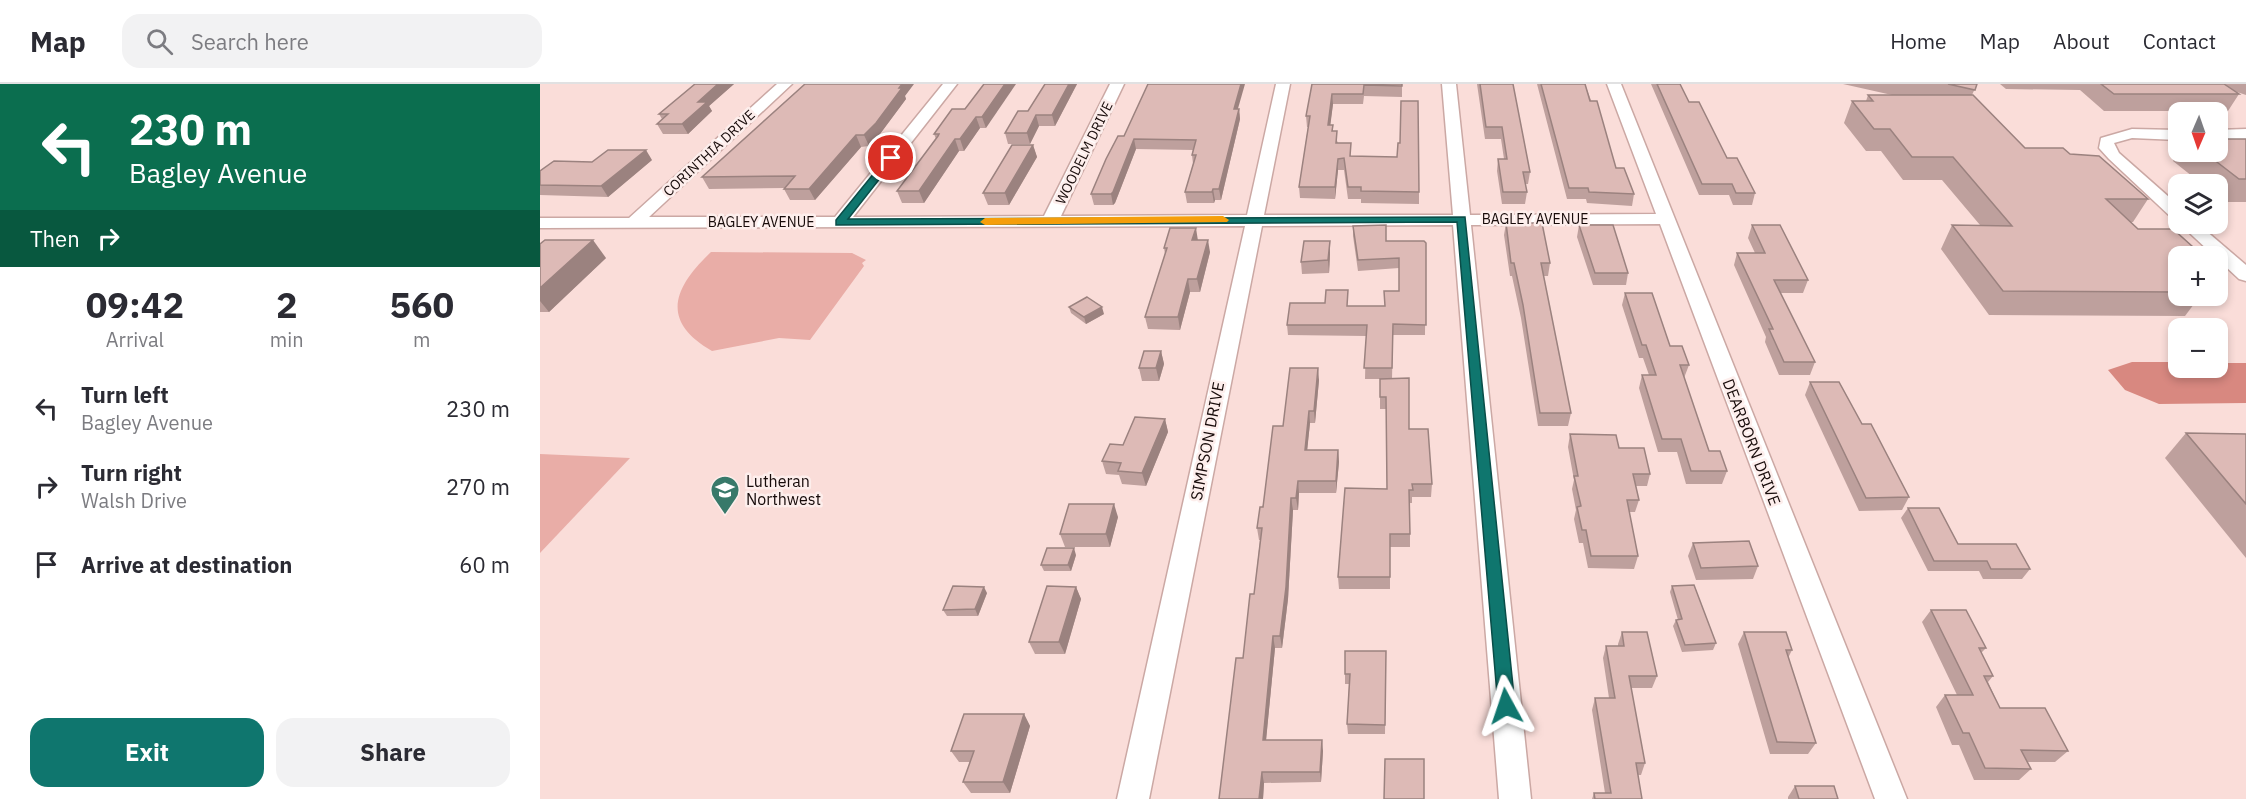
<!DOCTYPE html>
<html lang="en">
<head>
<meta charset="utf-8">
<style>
  body { margin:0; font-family:"IBM Plex Sans",sans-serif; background:#f2f2f3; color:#2b2b33; height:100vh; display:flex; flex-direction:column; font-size:22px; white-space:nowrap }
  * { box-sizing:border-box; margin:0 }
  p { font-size:20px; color:#7c7c81 }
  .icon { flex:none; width:33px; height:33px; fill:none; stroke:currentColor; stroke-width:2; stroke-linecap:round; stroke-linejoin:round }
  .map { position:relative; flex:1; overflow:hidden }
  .sheet { display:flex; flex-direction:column; background:#fff; width:540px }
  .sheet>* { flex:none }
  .guide { background:#0b6e4f; color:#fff; overflow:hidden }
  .needle { width:39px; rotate:182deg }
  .tools { position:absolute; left:1628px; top:18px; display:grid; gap:12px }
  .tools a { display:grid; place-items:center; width:60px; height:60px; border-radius:12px; background:#fff; box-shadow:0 3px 9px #0003; font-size:30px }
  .pin { position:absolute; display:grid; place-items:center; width:51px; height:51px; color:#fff; margin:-26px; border:3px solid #fff; border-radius:50%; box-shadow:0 2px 6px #0007 }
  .me { position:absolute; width:66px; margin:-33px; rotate:355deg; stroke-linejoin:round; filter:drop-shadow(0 0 4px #0008) }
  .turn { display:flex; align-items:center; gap:21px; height:126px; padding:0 30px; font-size:27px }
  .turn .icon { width:78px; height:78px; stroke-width:2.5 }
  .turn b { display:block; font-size:42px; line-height:51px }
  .then { display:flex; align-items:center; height:57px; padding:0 30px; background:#0003; gap:12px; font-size:22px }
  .eta { display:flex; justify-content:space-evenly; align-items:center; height:102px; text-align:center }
  .eta b { font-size:36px; font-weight:700; line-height:42px }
  .primary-button { display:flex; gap:12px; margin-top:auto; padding:12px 30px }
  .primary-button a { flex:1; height:69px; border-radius:18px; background:#0f766e; color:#fff; font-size:24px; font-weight:700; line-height:69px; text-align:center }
  .primary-button a+a { background:#f2f2f3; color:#2b2b33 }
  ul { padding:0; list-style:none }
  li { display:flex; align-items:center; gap:18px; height:78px; padding:0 30px }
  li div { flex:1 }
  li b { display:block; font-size:22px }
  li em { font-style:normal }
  header { display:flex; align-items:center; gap:36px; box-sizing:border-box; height:84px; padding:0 30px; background:#fff; border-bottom:2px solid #e1e1e2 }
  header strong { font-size:28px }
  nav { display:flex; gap:33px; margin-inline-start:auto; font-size:21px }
  .search { width:420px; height:54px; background:#f2f2f3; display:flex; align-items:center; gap:15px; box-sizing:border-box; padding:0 21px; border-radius:18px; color:#7c7c81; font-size:22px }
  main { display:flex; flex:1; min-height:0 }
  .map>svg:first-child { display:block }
</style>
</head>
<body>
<header>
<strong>Map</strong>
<div class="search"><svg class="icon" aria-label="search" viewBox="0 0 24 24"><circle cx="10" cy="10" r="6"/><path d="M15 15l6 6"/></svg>Search here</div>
<nav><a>Home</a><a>Map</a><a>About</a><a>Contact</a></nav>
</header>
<main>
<section class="sheet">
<div class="guide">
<div class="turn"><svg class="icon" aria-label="left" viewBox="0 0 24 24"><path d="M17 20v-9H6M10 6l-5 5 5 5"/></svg><div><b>230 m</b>Bagley Avenue</div></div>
<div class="then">Then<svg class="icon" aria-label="right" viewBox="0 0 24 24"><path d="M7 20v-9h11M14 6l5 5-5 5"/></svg></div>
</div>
<div class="eta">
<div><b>09:42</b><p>Arrival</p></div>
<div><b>2</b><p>min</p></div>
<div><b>560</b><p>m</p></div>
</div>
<ul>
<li><svg class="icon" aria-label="left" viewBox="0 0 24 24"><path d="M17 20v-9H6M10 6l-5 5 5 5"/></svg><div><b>Turn left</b><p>Bagley Avenue</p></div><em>230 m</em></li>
<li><svg class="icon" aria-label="right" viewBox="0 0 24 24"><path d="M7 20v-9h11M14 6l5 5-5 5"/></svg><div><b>Turn right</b><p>Walsh Drive</p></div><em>270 m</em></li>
<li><svg class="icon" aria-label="arrive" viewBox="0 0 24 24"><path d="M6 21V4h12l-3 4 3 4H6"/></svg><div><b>Arrive at destination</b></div><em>60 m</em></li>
</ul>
<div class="primary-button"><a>Exit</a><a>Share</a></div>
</section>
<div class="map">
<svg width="1706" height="715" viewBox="0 0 1706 715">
  <rect width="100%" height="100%" fill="#faddd9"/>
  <g fill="#e9ada7">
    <path d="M171 168 312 169 326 176 322 179 324 182 270 256 239 254 172 267C120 237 133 204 171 168Z"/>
    <path d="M0 370 90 374 0 469Z"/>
  </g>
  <path fill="#d88880" d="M1592 278H1638V284H1677V279H1706V319L1619 320 1585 306 1568 286Z"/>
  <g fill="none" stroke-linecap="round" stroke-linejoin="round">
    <g stroke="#cba8a4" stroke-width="3">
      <g id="minor">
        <path d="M237 0H252L109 133H295L403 0H417L313 133 504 132 570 0H584L521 132 707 131 736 0H750L724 131H913L902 0H916L930 131 1116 130 1067 0H1081L1367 715H1335L1120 140 931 141 991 715H959L913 141 722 142 609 715H577L705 142 0 144V134H89Z"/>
        <path d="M1592 45 1638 46V56L1592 54 1574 59 1579 69 1638 121V135L1632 134 1569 75 1559 64 1561 54Z"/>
        <path d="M1706 45V55L1677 56V46Z"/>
        <path d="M1640 140H1658L1706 181V197L1699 195Z"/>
      </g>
    </g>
    <use href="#minor" fill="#fff" fill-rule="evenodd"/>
  </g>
  <g fill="#bea09d">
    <path d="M155 0H194L169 22 172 27 148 50H123L117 40 122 35 119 30Z"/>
    <path d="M444 0 446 44H440L424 67H419L384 119H362L357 107 396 55 394 50 425 25Z"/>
    <path d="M505 0H537L515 42H499L490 60H468L465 49 488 27Z"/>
    <path d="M772 0H862V13L824 12 823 20H793L790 41H793V47L798 59 811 72 879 108V120L821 119V115H808L804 86H798L795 115 760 114 759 103 768 43H767L766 32Z"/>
    <path d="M937 0H973L990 88 988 100H985L987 108 985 120H962L957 87 958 75H964L961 55H945Z"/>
    <path d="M997 0H1045L1076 84 1094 110 1092 122 1047 119 1046 115H1027Z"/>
    <path d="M1111 0H1140L1149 18 1187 74 1215 109 1212 121H1193L1189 111H1159Z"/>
    <path d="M1303 0H1437L1432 11 1485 64 1530 70 1608 115 1593 138H1591L1598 145 1638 172V212H1660L1645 232 1449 231 1401 165 1412 141H1440L1402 96H1363L1341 67H1326L1304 39 1312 17H1326L1328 11H1352Z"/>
    <path d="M1460 0H1706V11L1694 7 1699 10 1688 27H1564L1540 6 1466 5Z"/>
    <path d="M365 12 366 15 340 50 329 62 321 63 275 116H250L244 105 245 104 169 105 162 93Z"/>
    <path d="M699 25 700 35 681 116H675L674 119H647L645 108 653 80 652 71 653 66 596 65 575 119 573 121H554L551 110 584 52Z"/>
    <path d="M1706 55V118H1683L1677 113V100H1662L1633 77 1639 68H1677Z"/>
    <path d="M493 61 497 73 469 121H448L443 109Z"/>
    <path d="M112 76 68 113 0 111V87L52 78Z"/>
    <path d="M966 139 1010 179 1008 192H1003L1031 329 1028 342H998L981 234 972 192H970L964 151Z"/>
    <path d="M1039 141 1088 189 1086 201H1053L1037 153Z"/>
    <path d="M1212 141 1268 196 1263 209H1240L1275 278 1270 291H1239L1225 258 1226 253 1194 181 1197 169H1215L1208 154Z"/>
    <path d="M813 142 846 157 886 159 885 251H853L852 295 869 345 892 400 891 413H872V419H870V463H850V505H799L798 493 847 405 846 325H840V295H825L826 252 748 251 747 241 808 222H845L859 207V184L818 187 813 152Z"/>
    <path d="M658 156 670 168 660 208H650L640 246 608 245 605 233 625 170 624 164Z"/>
    <path d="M790 157V170L789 189 762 190 761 178Z"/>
    <path d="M0 160 66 174 9 228H0Z"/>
    <path d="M1085 209 1130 262 1149 281 1144 294 1169 367 1187 387 1182 400H1146L1137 368H1118L1099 304 1102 291H1109L1103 274H1099L1082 221Z"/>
    <path d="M529 223 564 230 546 240 531 229Z"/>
    <path d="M621 267 624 280 619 297H602L599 284Z"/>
    <path d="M779 296 775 339H770L767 366H798L799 378 796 409H759L758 426H753L748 515 742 564H735L726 656 783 667 781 698 724 699 723 715H679L714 510 720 456H719L717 444 743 342Z"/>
    <path d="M1270 298 1322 340 1369 413 1362 426 1319 427 1265 311Z"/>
    <path d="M625 335 628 348 606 402 582 400 579 391 566 390 562 377 583 361Z"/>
    <path d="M1646 349 1706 350V474L1625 374Z"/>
    <path d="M1030 350 1079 364 1110 390 1107 402H1096L1099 416 1095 428H1089L1098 472 1094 485 1048 484 1043 459H1039L1034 435 1036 426 1032 405 1034 396 1028 363Z"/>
    <path d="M1368 424 1418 460 1490 485 1482 495H1443L1439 487H1388L1361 434Z"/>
    <path d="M578 433 570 463H525L520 450Z"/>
    <path d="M1153 459 1218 482 1213 495 1156 496 1148 472Z"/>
    <path d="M536 471 531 487H504L501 481Z"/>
    <path d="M1132 502 1176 559 1173 566 1142 568 1133 542 1136 536H1138L1130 508Z"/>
    <path d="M536 503 541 515 525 570H495L489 558Z"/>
    <path d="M447 509 438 532H407L403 526Z"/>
    <path d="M1391 526 1446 564 1441 569 1453 592 1448 598 1460 624 1528 667 1515 678H1487L1491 685 1479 696H1434L1419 661H1412L1396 623 1405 611H1417L1382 538Z"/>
    <path d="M1082 548 1117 592 1112 604H1091L1105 679 1101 691H1098L1102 715H1052L1054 709H1065L1052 626 1055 614H1069L1063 574 1066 562H1078V560Z"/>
    <path d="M1204 548 1252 566 1248 574 1276 659 1268 670H1230L1198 560Z"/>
    <path d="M846 567 845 650H808L807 640 809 600H805V590Z"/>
    <path d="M484 630 490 642 470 709H431L423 698 430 678H419L411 667Z"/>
    <path d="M1255 702 1298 715H1248V713Z"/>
  </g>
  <g fill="#9b827f">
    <path d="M178 0H194L169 22 172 27 148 50 142 40 158 18Z"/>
    <path d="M362 0H374L365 12 366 15 340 50 329 62 324 51Z"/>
    <path d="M465 0H476L446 44 442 33Z"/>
    <path d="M529 0H537L515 42 512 31Z"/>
    <path d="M701 0H705L695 35 694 25Z"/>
    <path d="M792 10 793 20 789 52 788 41Z"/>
    <path d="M699 25 700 35 681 116 679 105Z"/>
    <path d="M496 31 499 42 490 60 487 49Z"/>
    <path d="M436 33 440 44 424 67 420 55Z"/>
    <path d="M316 51 321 63 275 116 269 105Z"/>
    <path d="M415 55 419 67 384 119 379 107Z"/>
    <path d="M594 55 596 65 575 119 573 121 571 110Z"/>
    <path d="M493 61 497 73 469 121 465 109Z"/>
    <path d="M106 66 112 76 68 113 61 102Z"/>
    <path d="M798 75V86L795 115V103Z"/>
    <path d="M673 105 675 116 674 119 672 108Z"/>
    <path d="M656 144 658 157 652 156Z"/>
    <path d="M53 156 66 174 9 228 0 217V204Z"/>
    <path d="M668 156 670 168 660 208 657 195Z"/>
    <path d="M790 157V170L789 189 788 176Z"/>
    <path d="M648 195 650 208 640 246 638 233Z"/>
    <path d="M562 223 564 230 546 240 544 233Z"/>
    <path d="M621 267 624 280 619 297 616 284Z"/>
    <path d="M778 284 779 296 775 339 774 327Z"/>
    <path d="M769 327 770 339 766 378 765 366Z"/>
    <path d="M625 335 628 348 606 402 602 389Z"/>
    <path d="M798 366 799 378 796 409V397Z"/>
    <path d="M758 397 759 409 758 426 756 414Z"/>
    <path d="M751 414 753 426 748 515 742 564 740 552Z"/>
    <path d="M574 420 578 433 570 463 566 450Z"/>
    <path d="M534 464 536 471 531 487 528 481Z"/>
    <path d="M444 503 447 509 438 532 435 525Z"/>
    <path d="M536 503 541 515 525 570 519 558Z"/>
    <path d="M733 552 735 564 725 667 723 656Z"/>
    <path d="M484 630 490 642 470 709 463 698Z"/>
    <path d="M782 656 783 667 781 698 780 688Z"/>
    <path d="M722 688 724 699 723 715H719Z"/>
  </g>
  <g fill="#ddbab6" stroke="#9b827f" stroke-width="1.5">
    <path d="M155 0H178L158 18H167L142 40H117L128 30H119Z"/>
    <path d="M265 0H362L359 4H362L336 39 324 51H316L269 105H244L255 92 162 93Z"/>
    <path d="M444 0H465L442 33H436L420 55H415L379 107H357L398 52 399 50H394L412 25H425Z"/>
    <path d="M505 0H529L512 31H496L487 49H465L478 27H488Z"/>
    <path d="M608 0H701L694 25H699L679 105H673L672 108H645L656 71H652L656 56 594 55 573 108 571 110H551L566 75 578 52H584Z"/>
    <path d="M772 0H862V2L824 1 823 10H792L788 41H793L792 47H797L796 59H811L810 72 857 73 858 59H860L861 17H878L879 108 821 107V103H808L804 74 798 75 795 103H759L770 32H766Z"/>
    <path d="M940 0H973L990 88H983L987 108H963L958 75H967L962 43H946Z"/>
    <path d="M1001 0H1045L1050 17H1057L1076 84H1084L1094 110 1049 108 1048 104H1029Z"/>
    <path d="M1117 0H1140L1149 18H1159L1187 74H1197L1215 109H1196L1192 100H1162Z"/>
    <path d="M1408 0H1437L1435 6Z"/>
    <path d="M1561 0H1684L1699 10H1574Z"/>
    <path d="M1328 11H1433L1485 64H1523L1530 70 1559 72 1608 115H1566L1598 145H1633L1663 172H1638V208L1463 207 1412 141 1472 142 1413 73H1372L1350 45H1334L1312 17H1333Z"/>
    <path d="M1677 55H1706V95H1699L1664 68H1677Z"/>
    <path d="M472 61H493L465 109H443Z"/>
    <path d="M68 66H106L61 102 0 101V87L14 77 52 78Z"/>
    <path d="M966 139H1002L1010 179H1001L1031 329H1000L983 221 974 179H971Z"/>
    <path d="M846 141V157H884L886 159V241L853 240 852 284H824L827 241H747L750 219H785L786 206H808L807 222H845L844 207H859V174L818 176 813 142Z"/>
    <path d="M1039 141H1073L1088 189H1055Z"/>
    <path d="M1212 141H1240L1268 196H1234L1275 278H1244L1229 245H1233L1197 169H1225Z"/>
    <path d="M630 144H656L652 156H668L657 195H648L638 233H605L627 164H624Z"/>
    <path d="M5 156H53L0 204V160Z"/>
    <path d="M764 157H790L788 176 761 178Z"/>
    <path d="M1085 209H1112L1130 262H1142L1149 281H1140L1169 367H1180L1187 387H1151L1141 355H1122L1102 291H1116L1106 261H1102Z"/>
    <path d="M547 213 562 223 544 233 529 223Z"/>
    <path d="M604 267H621L616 284H599Z"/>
    <path d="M750 284H778L774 327H769L765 366H798L796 397H758L756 414H751L746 503 740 552H733L723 656H782L780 688H722L719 715H679L696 574H703L710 510H714L722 444H717L720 423H723L733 342H743Z"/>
    <path d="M869 294V345H888L892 400H872L873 406H869L870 450H850V493H798L805 404 847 405 846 313H840V295Z"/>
    <path d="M1270 298H1299L1322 340H1331L1369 413 1326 414Z"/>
    <path d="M595 333 625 335 602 389 578 387 581 379 562 377 570 360 583 361Z"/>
    <path d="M1646 349 1706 350V420Z"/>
    <path d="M1030 350 1076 351 1079 364H1104L1110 390H1093L1099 416H1087L1098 472H1051L1046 446H1042L1037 423 1041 422 1034 392H1038Z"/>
    <path d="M529 420H574L566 450H520Z"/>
    <path d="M1368 424H1399L1418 460H1476L1490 485H1451L1447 477H1394Z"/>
    <path d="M1209 457 1218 482 1161 484 1153 459Z"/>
    <path d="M507 464H534L528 481H501Z"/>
    <path d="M1154 501 1176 559 1145 561 1136 536 1142 535 1132 502Z"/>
    <path d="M413 502 444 503 435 525 403 526Z"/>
    <path d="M507 502 536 503 519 558H489Z"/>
    <path d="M1391 526H1426L1446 564H1439L1453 592H1444L1460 624H1505L1528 667 1481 666 1491 685 1445 684 1429 649H1423L1405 611H1433Z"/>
    <path d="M1082 548H1107L1117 592H1089L1105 679H1096L1102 715H1055L1054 709H1071L1055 614H1075L1066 562H1084Z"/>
    <path d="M1204 548H1246L1252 566H1246L1276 659 1237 658Z"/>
    <path d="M805 567H846L845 641 807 640 810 590H805Z"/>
    <path d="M424 630H484L463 698H423L434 667H411Z"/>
    <path d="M845 675H884V715H844Z"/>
    <path d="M1255 702H1294L1298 715H1259Z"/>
  </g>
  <path fill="#0f766e" stroke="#0a4d48" stroke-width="1.5" d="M351 71 356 74 308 135 925 133 975 622 973 628 966 630 960 628 958 622 917 138 296 141V136L348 72Z"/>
  <path fill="#f59e0b" d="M683 132 689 136 687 138 445 141 440 138 445 134Z"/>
  <defs>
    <g id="school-pin" transform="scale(1.5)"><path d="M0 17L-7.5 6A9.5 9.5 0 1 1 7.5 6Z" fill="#38796a" stroke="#fdeeec"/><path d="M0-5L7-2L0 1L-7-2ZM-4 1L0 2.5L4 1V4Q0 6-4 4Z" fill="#fff"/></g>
  </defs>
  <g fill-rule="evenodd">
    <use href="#school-pin" x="185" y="406"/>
  </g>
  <g text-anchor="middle" stroke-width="5" stroke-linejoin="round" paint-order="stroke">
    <g font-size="14" fill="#170b0a" stroke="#fdeeec">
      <text transform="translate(169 69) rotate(-43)" y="5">CORINTHIA DRIVE</text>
      <text transform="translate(544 69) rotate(-64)" y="5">WOODELM DRIVE</text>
      <text x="995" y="140">BAGLEY AVENUE</text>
      <text x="221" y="143">BAGLEY AVENUE</text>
    </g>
    <g font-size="16" fill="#170b0a" stroke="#fdeeec">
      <text transform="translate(667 357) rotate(-79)" y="6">SIMPSON DRIVE</text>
      <text transform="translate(1212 358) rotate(69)" y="6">DEARBORN DRIVE</text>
    </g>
    <g font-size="16" fill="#170b0a" stroke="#fdeeec" text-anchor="start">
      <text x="206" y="403">Lutheran<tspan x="206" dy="18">Northwest</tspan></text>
    </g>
  </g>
</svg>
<div class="tools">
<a><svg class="needle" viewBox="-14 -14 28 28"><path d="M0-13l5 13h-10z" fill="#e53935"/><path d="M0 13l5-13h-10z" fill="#7c7c81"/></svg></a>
<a><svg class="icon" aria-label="layers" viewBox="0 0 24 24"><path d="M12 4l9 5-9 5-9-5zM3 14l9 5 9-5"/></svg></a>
<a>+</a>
<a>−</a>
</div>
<div class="pin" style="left:351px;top:74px;background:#d93025"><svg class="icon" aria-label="arrive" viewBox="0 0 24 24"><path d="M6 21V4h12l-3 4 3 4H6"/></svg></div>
<svg class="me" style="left:966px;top:622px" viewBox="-20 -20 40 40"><path d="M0-17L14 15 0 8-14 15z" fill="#0f766e" stroke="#fff" stroke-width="4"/></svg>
</div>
</main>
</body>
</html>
